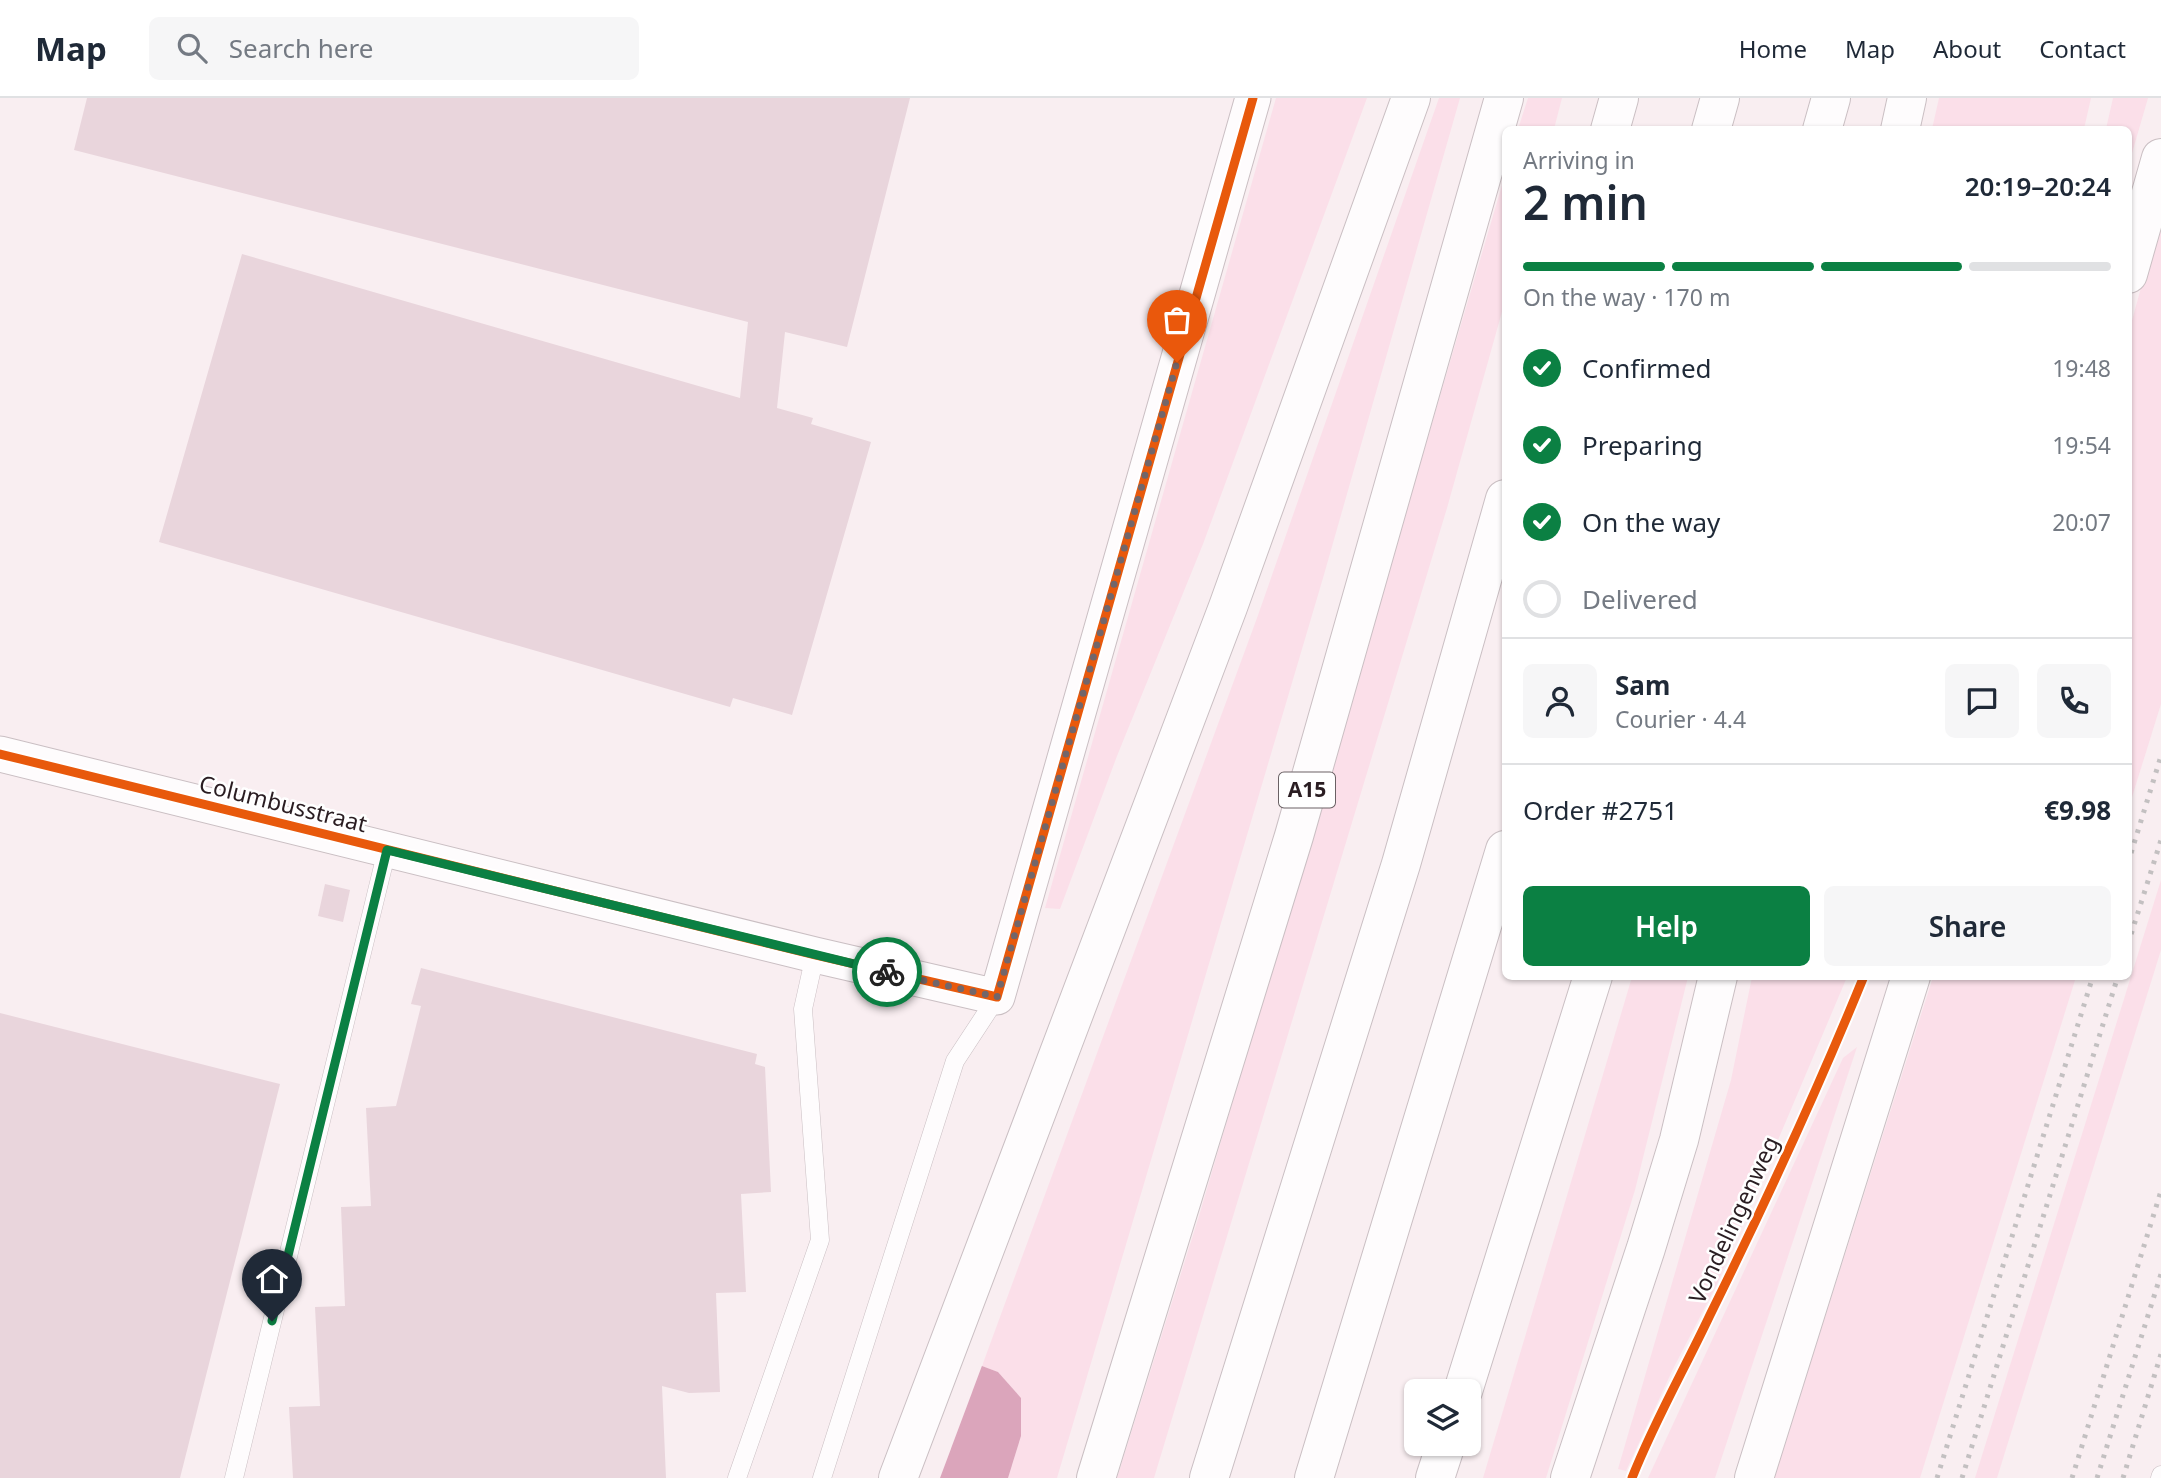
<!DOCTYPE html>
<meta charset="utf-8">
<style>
body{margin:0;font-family:"Noto Sans",sans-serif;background:#f6f6f7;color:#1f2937;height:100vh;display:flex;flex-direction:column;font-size:26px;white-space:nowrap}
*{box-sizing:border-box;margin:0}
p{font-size:23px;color:#747a83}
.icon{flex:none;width:38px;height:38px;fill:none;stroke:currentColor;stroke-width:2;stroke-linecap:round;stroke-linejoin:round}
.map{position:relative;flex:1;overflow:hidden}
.side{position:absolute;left:1502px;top:28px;width:630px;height:854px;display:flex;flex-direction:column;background:#fff;border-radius:10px;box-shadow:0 2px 5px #0004}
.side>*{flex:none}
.controls{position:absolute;left:1404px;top:1281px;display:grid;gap:14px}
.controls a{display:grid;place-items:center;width:77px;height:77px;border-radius:10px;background:#fff;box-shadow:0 2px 5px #0004;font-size:35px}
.pin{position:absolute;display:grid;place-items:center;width:60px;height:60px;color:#fff;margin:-72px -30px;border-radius:50% 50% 50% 0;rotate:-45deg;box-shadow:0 0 7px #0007}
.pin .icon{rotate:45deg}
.courier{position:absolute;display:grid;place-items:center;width:70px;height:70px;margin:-35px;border:5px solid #0b8043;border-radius:50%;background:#fff;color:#222;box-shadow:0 2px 9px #0007}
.overview em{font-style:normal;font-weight:600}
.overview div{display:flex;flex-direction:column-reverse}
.overview{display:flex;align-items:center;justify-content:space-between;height:119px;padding:0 21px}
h1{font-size:46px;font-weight:600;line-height:52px}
.bar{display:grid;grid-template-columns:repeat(4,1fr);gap:10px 7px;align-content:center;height:84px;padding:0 21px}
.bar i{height:9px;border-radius:5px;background:#e0e1e3}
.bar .on{background:#0b8043}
.bar p{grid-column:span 4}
.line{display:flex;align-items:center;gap:18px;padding:0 21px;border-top:2px solid #e0e1e3}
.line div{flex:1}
.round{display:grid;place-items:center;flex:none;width:74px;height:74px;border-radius:10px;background:#f6f6f7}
ol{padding:0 21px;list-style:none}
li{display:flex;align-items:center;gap:21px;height:77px}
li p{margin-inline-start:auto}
li .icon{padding:7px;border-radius:50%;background:#0b8043;color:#fff;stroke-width:4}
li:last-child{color:#747a83}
li i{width:38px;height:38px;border:4px solid #e0e1e3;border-radius:50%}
.action{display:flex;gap:14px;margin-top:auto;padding:14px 21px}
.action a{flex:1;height:80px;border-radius:10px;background:#0b8043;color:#fff;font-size:28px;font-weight:600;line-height:80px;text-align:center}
.action a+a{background:#f6f6f7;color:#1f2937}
header{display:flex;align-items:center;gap:42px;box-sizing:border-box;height:98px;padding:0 35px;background:#fff;border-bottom:2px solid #e0e1e3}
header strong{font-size:33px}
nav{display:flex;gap:38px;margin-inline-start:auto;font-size:24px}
.search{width:490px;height:63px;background:#f6f6f7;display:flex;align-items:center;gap:18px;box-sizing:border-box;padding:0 24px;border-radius:10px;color:#747a83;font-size:26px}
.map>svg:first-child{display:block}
.green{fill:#fbdfe9}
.water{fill:#dba5bb}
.pier{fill:#f9eef1}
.building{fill:#e9d5dc}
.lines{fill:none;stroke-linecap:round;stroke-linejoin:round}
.service-casing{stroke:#cabfc3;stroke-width:19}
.minor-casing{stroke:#cabfc3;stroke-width:37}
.secondary-casing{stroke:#cabfc3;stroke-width:40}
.motorway-casing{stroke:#cabfc3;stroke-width:40}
.service{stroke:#fefcfd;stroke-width:18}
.minor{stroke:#fefcfd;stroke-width:35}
.secondary{stroke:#fefcfd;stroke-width:38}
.motorway{stroke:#fefcfd;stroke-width:38}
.rail{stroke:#c3c0c1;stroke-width:5;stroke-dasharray:3.5 7;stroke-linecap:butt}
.cycleway-casing{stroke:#fff;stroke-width:13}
.cycleway{stroke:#e8590c;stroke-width:9}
.done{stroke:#72666a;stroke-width:7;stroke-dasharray:0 12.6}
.route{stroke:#0b8043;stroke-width:9}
.labels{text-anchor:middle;stroke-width:5;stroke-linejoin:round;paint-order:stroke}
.shield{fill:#fff;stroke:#6a6164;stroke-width:2}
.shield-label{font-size:21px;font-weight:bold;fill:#2a1d22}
.street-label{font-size:23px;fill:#2a1d22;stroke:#fff}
</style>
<header>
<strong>Map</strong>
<div class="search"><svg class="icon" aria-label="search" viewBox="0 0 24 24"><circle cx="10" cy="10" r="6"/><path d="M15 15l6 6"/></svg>Search here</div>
<nav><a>Home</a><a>Map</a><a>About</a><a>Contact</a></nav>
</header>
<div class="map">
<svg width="2161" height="1380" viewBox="0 0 2161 1380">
<rect width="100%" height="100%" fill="#f9eef1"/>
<g class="green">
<path d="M1276 0H1367L1203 446 1117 658 1060 811 1045 810Z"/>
<path d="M1439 0H1460L1323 480 1057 1380H1008L1021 1338V1300L998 1274 982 1268 1257 520Z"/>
<path d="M1528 0H1562L1554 31H1518Z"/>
<path d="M1939 0H2091L2084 31H1932Z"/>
<path d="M2113 0H2148L2128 69V32L2106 31Z"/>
<path d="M1505 77V203L1447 410 1154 1380H1117L1199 1118Z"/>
<path d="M2161 117V606L2128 712V237Z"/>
<path d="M2161 782V852L1997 1380H1975Z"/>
<path d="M1632 879H1688L1635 1092 1546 1380H1483Z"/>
<path d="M1752 879H1847L1717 1186 1673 1271 1626 1373 1618 1371 1731 982Z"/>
<path d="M1933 879H2076L1920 1380H1774Z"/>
<path d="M1857 949 1715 1380H1648L1843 960Z"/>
</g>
<path class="water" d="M982 1268 998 1274 1021 1300V1338L1008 1380H925L961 1270Z"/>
<path class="pier" d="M983 1265 940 1380H921L958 1269 961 1266Z"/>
<g class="building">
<path d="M87 0H910L847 249 785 234 777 310 813 320 811 326 871 344 792 617 733 600 730 609 159 444 242 156 740 300 748 224 74 52Z"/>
<path d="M325 786 350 792 343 824 318 818Z"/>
<path d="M421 870 757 956 755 966 765 969 771 1094 741 1096 746 1194 716 1195 720 1294 689 1295 662 1288 666 1380H293L289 1309 320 1308 315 1209 345 1208 341 1109 371 1108 366 1010 396 1008 421 908 411 906Z"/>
<path d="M0 915 280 986 180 1380H0Z"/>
</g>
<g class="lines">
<defs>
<g id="service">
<path d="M234 1380 387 752"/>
<path d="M737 1380 820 1142 803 911 815 857"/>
<path d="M822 1380 955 963 997 899"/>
<path d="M2160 1380 2161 1377"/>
</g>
<path id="minor" d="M0 656 815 857 997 899 1253 0"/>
<g id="secondary">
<path d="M2128 176 2161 60"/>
<path d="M1754 1380 1911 878"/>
</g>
<g id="motorway">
<path d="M1610 32 1619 0"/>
<path d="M1711 32 1720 0"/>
<path d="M1822 32 1831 0"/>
<path d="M1900 32 1907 0"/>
<path d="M1463 1293 1593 878"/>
<path d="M898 1380 1228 509 1411 0"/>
<path d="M1096 1380 1294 738 1504 0"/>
<path d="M1209 1380 1401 766 1505 401"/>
<path d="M1314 1380 1505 752"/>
<path d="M1435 1380 1446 1346"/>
<path d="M1570 1380 1646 1150 1679 1042 1718 878"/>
</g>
</defs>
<use href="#service" class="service-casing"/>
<use href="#minor" class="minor-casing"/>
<use href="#secondary" class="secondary-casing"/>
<use href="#motorway" class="motorway-casing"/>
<use href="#service" class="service"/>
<use href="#minor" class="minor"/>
<use href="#secondary" class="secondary"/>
<use href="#motorway" class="motorway"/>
<g class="rail">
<path d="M2128 765 2161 658"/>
<path d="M2128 846 2161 742"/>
<path d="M1937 1380 2093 878"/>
<path d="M1962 1380 2118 878"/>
<path d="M2072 1380 2161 1093"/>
<path d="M2097 1380 2161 1176"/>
<path d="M2123 1380 2161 1256"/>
</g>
<defs>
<g id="cycleway">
<path d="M0 656 815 857 997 899 1253 0"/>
<path d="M1632 1380C1654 1324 1684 1272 1710 1217 1765 1106 1817 993 1864 878"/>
</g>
</defs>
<use href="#cycleway" class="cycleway-casing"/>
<use href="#cycleway" class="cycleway"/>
</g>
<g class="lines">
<path class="done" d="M887 874 997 899 1177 264"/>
<path class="route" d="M272 1223 387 752 887 874"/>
</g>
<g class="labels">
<rect class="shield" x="1279" y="674.5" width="56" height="35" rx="5"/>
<g class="shield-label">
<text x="1307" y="699">A15</text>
</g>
<g class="street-label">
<text transform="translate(283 706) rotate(14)" y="8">Columbusstraat</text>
<text transform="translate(1734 1122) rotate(-65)" y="8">Vondelingenweg</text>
</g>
</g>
</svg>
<div class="controls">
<a><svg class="icon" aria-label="layers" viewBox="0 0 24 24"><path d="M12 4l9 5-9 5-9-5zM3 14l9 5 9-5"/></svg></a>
</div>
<div class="pin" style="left:1177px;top:264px;background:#ea580c"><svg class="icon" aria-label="bag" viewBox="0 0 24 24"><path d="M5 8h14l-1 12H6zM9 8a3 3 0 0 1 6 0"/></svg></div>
<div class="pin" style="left:272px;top:1223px;background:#1f2937"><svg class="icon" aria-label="home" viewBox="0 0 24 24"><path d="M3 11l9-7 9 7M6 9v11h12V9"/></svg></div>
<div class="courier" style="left:887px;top:874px"><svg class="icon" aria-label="bike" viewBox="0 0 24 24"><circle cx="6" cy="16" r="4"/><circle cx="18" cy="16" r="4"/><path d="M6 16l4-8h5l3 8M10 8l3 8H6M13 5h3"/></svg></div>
<section class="side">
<div class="overview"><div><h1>2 min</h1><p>Arriving in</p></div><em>20:19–20:24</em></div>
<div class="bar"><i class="on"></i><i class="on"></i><i class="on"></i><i></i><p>On the way · 170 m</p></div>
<ol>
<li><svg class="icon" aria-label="check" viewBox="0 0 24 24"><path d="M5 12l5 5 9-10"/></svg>Confirmed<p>19:48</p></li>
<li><svg class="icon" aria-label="check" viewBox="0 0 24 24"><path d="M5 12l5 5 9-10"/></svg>Preparing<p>19:54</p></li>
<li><svg class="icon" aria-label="check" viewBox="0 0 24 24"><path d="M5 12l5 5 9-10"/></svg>On the way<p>20:07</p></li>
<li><i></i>Delivered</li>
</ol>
<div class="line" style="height:126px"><a class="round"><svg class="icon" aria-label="person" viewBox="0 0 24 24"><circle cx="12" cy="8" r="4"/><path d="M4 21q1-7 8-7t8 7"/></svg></a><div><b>Sam</b><p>Courier · 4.4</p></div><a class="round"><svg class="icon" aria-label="chat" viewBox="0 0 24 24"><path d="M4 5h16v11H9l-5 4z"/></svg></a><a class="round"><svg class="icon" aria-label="phone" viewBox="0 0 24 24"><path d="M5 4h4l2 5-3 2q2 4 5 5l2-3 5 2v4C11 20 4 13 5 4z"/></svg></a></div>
<div class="line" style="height:91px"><div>Order #2751</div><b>€9.98</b></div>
<div class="action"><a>Help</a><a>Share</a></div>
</section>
</div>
